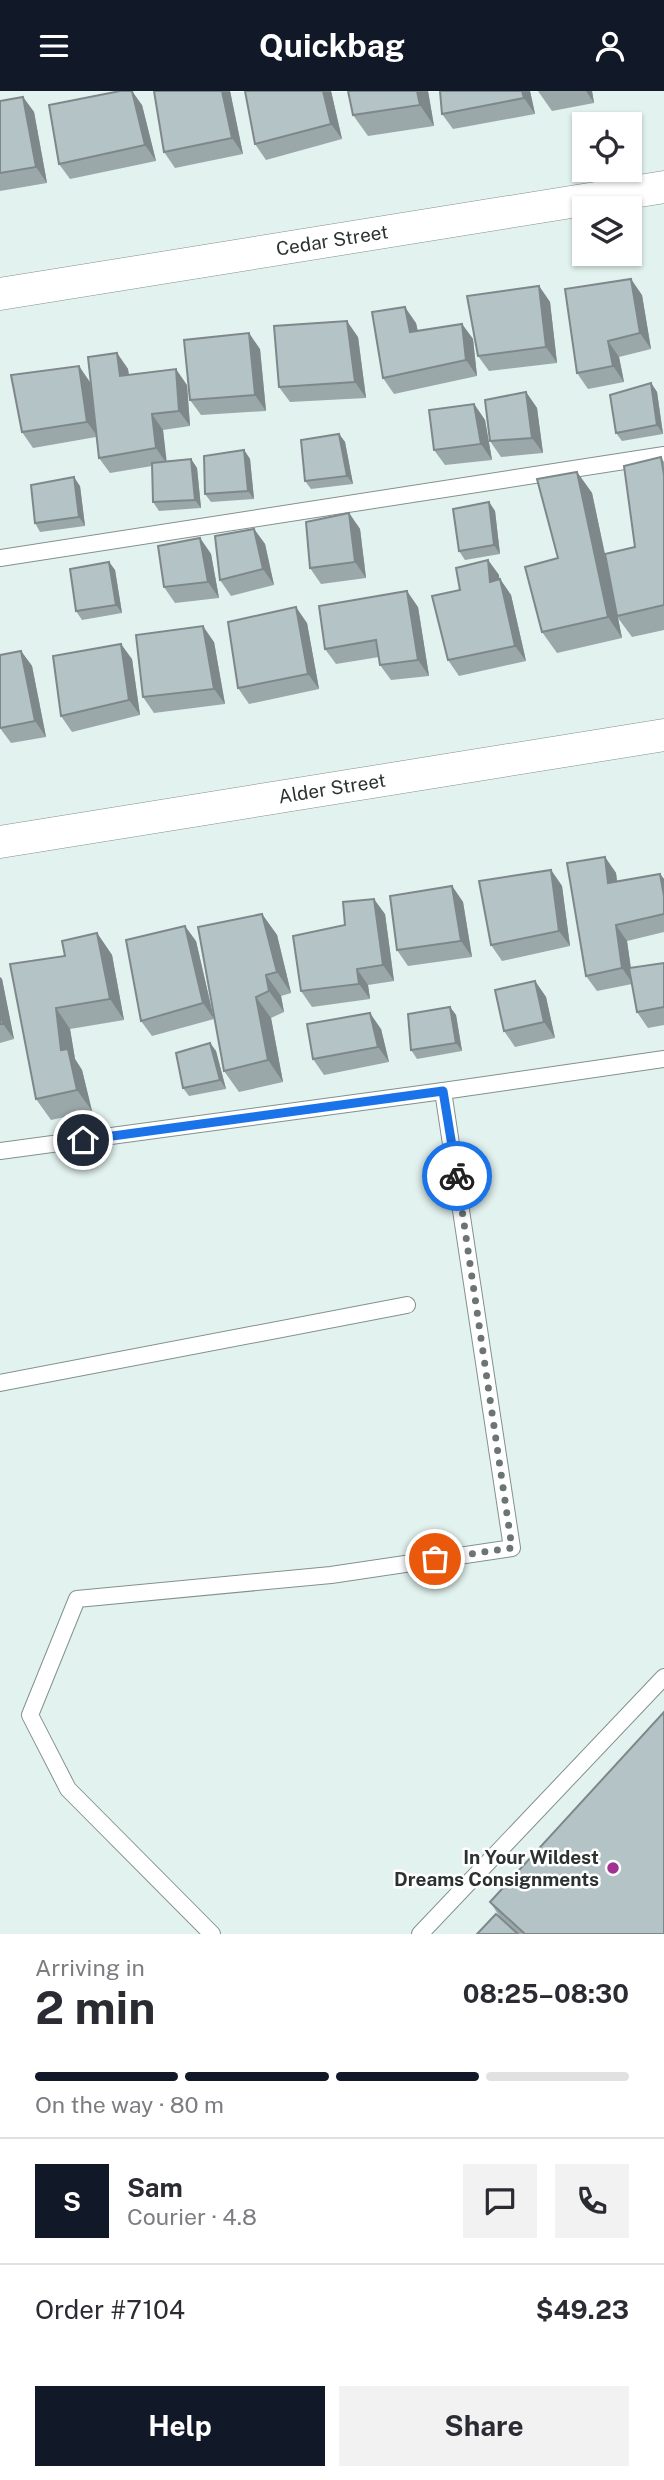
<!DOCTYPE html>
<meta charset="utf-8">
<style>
body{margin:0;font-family:"Public Sans",sans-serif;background:#f2f2f3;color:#2b2b33;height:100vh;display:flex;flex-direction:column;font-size:26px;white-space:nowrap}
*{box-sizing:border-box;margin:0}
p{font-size:23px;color:#7c7c81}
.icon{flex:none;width:38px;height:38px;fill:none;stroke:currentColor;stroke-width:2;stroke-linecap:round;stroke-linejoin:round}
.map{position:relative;height:1843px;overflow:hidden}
.side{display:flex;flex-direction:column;background:#fff;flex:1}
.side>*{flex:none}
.controls{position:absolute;left:572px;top:21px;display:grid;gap:14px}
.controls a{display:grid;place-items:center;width:70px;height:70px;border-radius:0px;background:#fff;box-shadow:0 2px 5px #0004;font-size:35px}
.pin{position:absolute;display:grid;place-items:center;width:60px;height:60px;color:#fff;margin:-30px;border:4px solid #fff;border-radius:50%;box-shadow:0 2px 7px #0007}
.courier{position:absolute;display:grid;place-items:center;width:70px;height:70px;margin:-35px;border:5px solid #1a73e8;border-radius:50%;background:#fff;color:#222;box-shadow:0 2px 9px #0007}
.headline em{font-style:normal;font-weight:700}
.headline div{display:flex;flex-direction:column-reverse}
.headline{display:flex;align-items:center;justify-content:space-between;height:119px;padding:0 35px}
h1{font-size:46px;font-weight:700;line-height:52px}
.bar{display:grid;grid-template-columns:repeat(4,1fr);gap:10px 7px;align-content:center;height:84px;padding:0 35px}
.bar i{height:9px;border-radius:5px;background:#e1e1e2}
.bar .selected{background:#111827}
.bar p{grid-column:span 4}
.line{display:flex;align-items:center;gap:18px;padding:0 35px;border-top:2px solid #e1e1e2}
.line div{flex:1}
.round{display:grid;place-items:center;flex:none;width:74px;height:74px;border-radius:0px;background:#f2f2f3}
.action{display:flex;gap:14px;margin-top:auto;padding:14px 35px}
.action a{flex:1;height:80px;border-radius:0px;background:#111827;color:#fff;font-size:28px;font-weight:700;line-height:80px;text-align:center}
.action a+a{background:#f2f2f3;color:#2b2b33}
header{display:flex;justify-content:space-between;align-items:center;height:91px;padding:0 35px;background:#111827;color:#fff;font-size:32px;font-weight:700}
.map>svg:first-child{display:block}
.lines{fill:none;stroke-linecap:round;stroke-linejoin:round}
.lane-casing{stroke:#82918e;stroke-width:18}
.street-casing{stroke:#82918e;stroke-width:33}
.lane{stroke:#fff;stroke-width:16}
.street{stroke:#fff;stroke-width:32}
.wall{fill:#9ba8aa}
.shaded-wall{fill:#7e888b}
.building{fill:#b4c3c6;stroke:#7e888b;stroke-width:2}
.done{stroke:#6c7573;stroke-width:7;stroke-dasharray:0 12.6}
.route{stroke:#1a73e8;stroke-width:9}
.poi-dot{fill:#a13291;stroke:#fff;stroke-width:2.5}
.labels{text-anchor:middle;stroke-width:5;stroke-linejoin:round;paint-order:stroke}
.street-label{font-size:19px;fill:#2c3231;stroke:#fff}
.poi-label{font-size:19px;font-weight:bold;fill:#2c3231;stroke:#fff;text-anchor:end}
</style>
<header><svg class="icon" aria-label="menu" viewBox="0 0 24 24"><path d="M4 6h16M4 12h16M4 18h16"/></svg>Quickbag<svg class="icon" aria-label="person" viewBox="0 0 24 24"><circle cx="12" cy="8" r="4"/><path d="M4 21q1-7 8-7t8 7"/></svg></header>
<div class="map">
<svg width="664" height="1843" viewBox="0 0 664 1843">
<rect width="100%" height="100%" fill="#e2f2ee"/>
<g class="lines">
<defs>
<g id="lane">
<path d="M0 467 664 364"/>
<path d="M0 1060 443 1000 664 968"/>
<path d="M0 1292 407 1214"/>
<path d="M212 1843 68 1698 30 1624 77 1508 331 1484 512 1457 443 1000"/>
<path d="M420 1843 664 1586"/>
</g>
<g id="street">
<path d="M0 203 664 96"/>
<path d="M0 751 664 644"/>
</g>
</defs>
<use href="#lane" class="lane-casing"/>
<use href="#street" class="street-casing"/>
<use href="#lane" class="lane"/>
<use href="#street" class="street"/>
</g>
<g class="wall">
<path d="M230 0 243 63 175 77 164 61Z"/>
<path d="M331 0 342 48 266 69 255 53Z"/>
<path d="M348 0H428L434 35 368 45 353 24Z"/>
<path d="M530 0 535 23 453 38 442 23Z"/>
<path d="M538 0H592L594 12 552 20Z"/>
<path d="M23 6 34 21 47 92 0 100V10Z"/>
<path d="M142 14 156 70 70 88 59 73Z"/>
<path d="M539 195 550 211 557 272 489 280 478 265Z"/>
<path d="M642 204 651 258 619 266 624 291 588 298 577 282Z"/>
<path d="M416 232 418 240 462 233 473 248 477 285 394 303 383 287Z"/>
<path d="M358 246 366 307 290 311 279 296Z"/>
<path d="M260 258 266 320 201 324 190 309Z"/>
<path d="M117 262 128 278 129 284 187 294 190 335 163 339 166 370 191 368 197 377 201 417 159 420 153 411 152 375 110 382 99 367 96 346 33 357 22 341 90 291 92 309Z"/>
<path d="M651 292 657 301 663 343 622 350 616 342Z"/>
<path d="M526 301 537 317 543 362 501 366 490 350Z"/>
<path d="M474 313 485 329 492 369 445 374 434 359Z"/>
<path d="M339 343 345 351 353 393 311 398 305 390Z"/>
<path d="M244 359 250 368 254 408 211 411 205 403Z"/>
<path d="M661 366 664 371V539L632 546 618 527 622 547 557 562 542 541 577 381 592 402 610 487 635 456Z"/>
<path d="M80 395 85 435 40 441 35 432Z"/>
<path d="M489 411 495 420 500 463 465 469 459 460Z"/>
<path d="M349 422 360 438 366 487 321 493 310 477Z"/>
<path d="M254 438 265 453 274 494 231 505 220 489Z"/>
<path d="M200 447 211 463 219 507 175 512 164 496Z"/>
<path d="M488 469 499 484V488H500L511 504 526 570 459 585 448 569 460 499Z"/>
<path d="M109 471 115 479 122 522 82 529 76 520Z"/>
<path d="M418 516 429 585 391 589 380 574 379 566 336 573 325 558Z"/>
<path d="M307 532 319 598 249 613 238 597Z"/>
<path d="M214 551 225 613 154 622 143 606Z"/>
<path d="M21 560 32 575 46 646 11 652 0 637V564Z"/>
<path d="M132 568 140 624 72 641 61 625Z"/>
<path d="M605 766 616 782 617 790 660 783 664 788V841L627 850 631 877 664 872V934L648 937 637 921 632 893 597 900 586 885Z"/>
<path d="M551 779 562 795 570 855 502 870 491 854Z"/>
<path d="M452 795 463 811 472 866 408 875 397 859Z"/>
<path d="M262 823 277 844 291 902 281 905 284 921 271 927 283 991 239 1001 224 980Z"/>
<path d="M385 823 394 890 368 894 370 908 312 916 301 900 345 834Z"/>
<path d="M97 842 112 864 124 929 70 938 75 968 82 979 92 1020 51 1029 36 1008 65 865Z"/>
<path d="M196 850 214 928 152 945 141 930Z"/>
<path d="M0 886 2 888 14 948 0 952Z"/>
<path d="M535 890 546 906 555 947 515 956 504 940Z"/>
<path d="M450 916 456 924 462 960 417 968 411 959Z"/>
<path d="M381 938 389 971 324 984 313 968Z"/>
<path d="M210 952 216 960 226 998 189 1005 183 997Z"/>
<path d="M490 1811 664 1843H477L502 1829Z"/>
</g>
<g class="shaded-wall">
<path d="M132 0 142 14 156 70 145 54Z"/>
<path d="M222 0H230L243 63 232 47Z"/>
<path d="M323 0H331L342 48 331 33Z"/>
<path d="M417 0H428L434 35 420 14Z"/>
<path d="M522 0H530L535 23 524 7Z"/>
<path d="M586 0H592L594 12Z"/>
<path d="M23 6 34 21 47 92 36 76Z"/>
<path d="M631 188 642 204 651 258 640 242Z"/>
<path d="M539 195 550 211 557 272 546 256Z"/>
<path d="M405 216 416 232 421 257 410 241Z"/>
<path d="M347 230 358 246 366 307 355 291Z"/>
<path d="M462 233 473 248 477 285 466 269Z"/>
<path d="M249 242 260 258 266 320 255 304Z"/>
<path d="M608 250 619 266 624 291 613 275Z"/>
<path d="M117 262 128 278 131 300 120 285Z"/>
<path d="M79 275 90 291 98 346 87 331Z"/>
<path d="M176 278 187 294 190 335 179 320Z"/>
<path d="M651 292 657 301 663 343 657 334Z"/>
<path d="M526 301 537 317 543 362 532 347Z"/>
<path d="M474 313 485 329 492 369 481 353Z"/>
<path d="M152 323 163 339 167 373 156 357Z"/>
<path d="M339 343 345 351 353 393 347 385Z"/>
<path d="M244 359 250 368 254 408 248 400Z"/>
<path d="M191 368 197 377 201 417 195 409Z"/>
<path d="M577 381 592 402 618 525H617L618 527 622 547 608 526Z"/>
<path d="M74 386 80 395 85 435 79 426Z"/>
<path d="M489 411 495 420 500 463 494 454Z"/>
<path d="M349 422 360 438 366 487 355 471Z"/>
<path d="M254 438 265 453 274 494 263 478Z"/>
<path d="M200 447 211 463 219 507 208 491Z"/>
<path d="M488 469 499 484 501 507 490 491Z"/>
<path d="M109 471 115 479 122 522 116 514Z"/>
<path d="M500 488 511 504 526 570 515 555Z"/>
<path d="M407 500 418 516 429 585 418 569Z"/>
<path d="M296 516 307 532 319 598 308 583Z"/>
<path d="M203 535 214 551 225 613 214 598Z"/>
<path d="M121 553 132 568 140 624 129 609Z"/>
<path d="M21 560 32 575 46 646 35 630Z"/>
<path d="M605 766 616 782 619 807 608 792Z"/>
<path d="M551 779 562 795 570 855 559 840Z"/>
<path d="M660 783 664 788V805Z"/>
<path d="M452 795 463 811 472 866 461 850Z"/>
<path d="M374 808 385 823 394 890 383 874Z"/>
<path d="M262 823 277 844 291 902 277 881Z"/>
<path d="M616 834 627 850 633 893 622 877Z"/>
<path d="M185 835 196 850 214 928 203 912Z"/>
<path d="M97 842 112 864 124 929 110 908Z"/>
<path d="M357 878 368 894 370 908 359 893Z"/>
<path d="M266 884 281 905 284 921 269 900Z"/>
<path d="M0 886 2 888 14 948 3 933 0 920Z"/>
<path d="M535 890 546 906 555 947 544 931Z"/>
<path d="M256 906 271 927 283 991 268 969Z"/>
<path d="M450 916 456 924 462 960 456 952Z"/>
<path d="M56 917 70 938 75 968 82 979 92 1020 77 999 61 959Z"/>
<path d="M370 922 381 938 389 971 378 956Z"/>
<path d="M210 952 216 960 226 998 220 989Z"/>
</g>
<g class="building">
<path d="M120 0H132L145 54 59 73 49 14Z"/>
<path d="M154 0H222L232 47 164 61Z"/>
<path d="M245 0H323L331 33 255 53Z"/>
<path d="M348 0H417L420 14 353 24Z"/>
<path d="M440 0H522L524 7 442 23Z"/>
<path d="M23 6 36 76 0 82V10Z"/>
<path d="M631 188 640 242 608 250 613 275 577 282 565 198Z"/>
<path d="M539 195 546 256 478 265 467 205Z"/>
<path d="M405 216 410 241 462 233 466 269 383 287 372 221Z"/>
<path d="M347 230 355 291 279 296 274 235Z"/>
<path d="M249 242 255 304 190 309 184 249Z"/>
<path d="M117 262 120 285 176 278 179 320 152 323 156 357 99 367 88 266Z"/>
<path d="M79 275 87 331 22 341 11 284Z"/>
<path d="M651 292 657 334 616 342 610 304Z"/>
<path d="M526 301 532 347 490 350 485 309Z"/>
<path d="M474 313 481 353 434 359 429 319Z"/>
<path d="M339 343 347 385 305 390 301 349Z"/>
<path d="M244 359 248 400 205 403 204 365Z"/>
<path d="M661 366 664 384V514L617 525 605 463 635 456 624 375Z"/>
<path d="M191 368 195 409 153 411 152 372Z"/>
<path d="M577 381 608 526 542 541 525 476 558 467 537 388Z"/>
<path d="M74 386 79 426 35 432 31 394Z"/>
<path d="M489 411 494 454 459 460 453 418Z"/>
<path d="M349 422 355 471 310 477 306 431Z"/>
<path d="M254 438 263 478 220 489 215 445Z"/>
<path d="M200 447 208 491 164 496 158 455Z"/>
<path d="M488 469 490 491 500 488 515 555 448 569 432 505 460 499 456 477Z"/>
<path d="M109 471 116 514 76 520 70 478Z"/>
<path d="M407 500 418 569 380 574 376 549 325 558 319 515Z"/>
<path d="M296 516 308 583 238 597 228 531Z"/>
<path d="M203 535 214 598 143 606 136 544Z"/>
<path d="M121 553 129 609 61 625 53 565Z"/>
<path d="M21 560 35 630 0 637V564Z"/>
<path d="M605 766 608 792 660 783 664 805V823L616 834 622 877 586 885 567 772Z"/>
<path d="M551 779 559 840 491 854 479 790Z"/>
<path d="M452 795 461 850 397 859 390 805Z"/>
<path d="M374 808 383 874 357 878 359 893 301 900 293 845 345 834 343 811Z"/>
<path d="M262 823 277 881 266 884 269 900 256 906 268 969 224 980 198 836Z"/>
<path d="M185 835 203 912 141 930 126 849Z"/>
<path d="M97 842 110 908 56 917 61 959 68 958 77 999 36 1008 10 873 65 865 62 850Z"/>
<path d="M664 872V916L637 921 629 877Z"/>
<path d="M535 890 544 931 504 940 495 899Z"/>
<path d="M450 916 456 952 411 959 408 923Z"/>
<path d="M0 920 3 933H0Z"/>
<path d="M370 922 378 956 313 968 307 933Z"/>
<path d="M210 952 220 989 183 997 176 962Z"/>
<path d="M664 1621V1843H525L490 1811Z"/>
<path d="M496 1823 518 1843H477Z"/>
</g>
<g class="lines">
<path class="done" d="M435 1468 512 1457 457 1085"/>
<path class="route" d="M83 1049 443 1000 457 1085"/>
</g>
<circle class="poi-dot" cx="613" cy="1777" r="7"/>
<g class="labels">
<g class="street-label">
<text transform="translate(332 149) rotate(-9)" y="7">Cedar Street</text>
<text transform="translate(332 697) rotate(-9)" y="7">Alder Street</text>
</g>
<g class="poi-label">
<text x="599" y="1773">In Your Wildest<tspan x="599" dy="22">Dreams Consignments</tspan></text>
</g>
</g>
</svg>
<div class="controls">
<a><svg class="icon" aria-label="locate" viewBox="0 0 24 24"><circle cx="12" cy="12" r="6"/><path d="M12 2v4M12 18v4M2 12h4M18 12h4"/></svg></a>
<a><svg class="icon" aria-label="layers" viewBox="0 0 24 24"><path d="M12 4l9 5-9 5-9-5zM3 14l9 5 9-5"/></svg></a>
</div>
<div class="pin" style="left:435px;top:1468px;background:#ea580c"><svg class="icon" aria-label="bag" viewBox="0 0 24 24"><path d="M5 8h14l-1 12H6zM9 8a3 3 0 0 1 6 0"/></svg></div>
<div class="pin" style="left:83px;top:1049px;background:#1f2937"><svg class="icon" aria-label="home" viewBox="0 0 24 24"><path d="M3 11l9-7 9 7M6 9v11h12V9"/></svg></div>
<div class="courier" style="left:457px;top:1085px"><svg class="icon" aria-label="bike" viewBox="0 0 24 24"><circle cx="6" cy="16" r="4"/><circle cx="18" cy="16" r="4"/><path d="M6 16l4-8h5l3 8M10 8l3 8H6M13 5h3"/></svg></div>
</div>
<section class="side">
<div class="headline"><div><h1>2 min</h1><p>Arriving in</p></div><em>08:25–08:30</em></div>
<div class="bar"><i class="selected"></i><i class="selected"></i><i class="selected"></i><i></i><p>On the way · 80 m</p></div>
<div class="line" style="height:126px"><b class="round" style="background:#111827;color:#fff">S</b><div><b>Sam</b><p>Courier · 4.8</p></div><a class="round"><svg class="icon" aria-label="chat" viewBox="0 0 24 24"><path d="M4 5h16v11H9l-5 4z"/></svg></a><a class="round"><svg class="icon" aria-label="phone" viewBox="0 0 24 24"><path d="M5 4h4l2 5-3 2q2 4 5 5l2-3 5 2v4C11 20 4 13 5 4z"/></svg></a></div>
<div class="line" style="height:91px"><div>Order #7104</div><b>$49.23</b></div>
<div class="action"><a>Help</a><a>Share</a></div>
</section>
